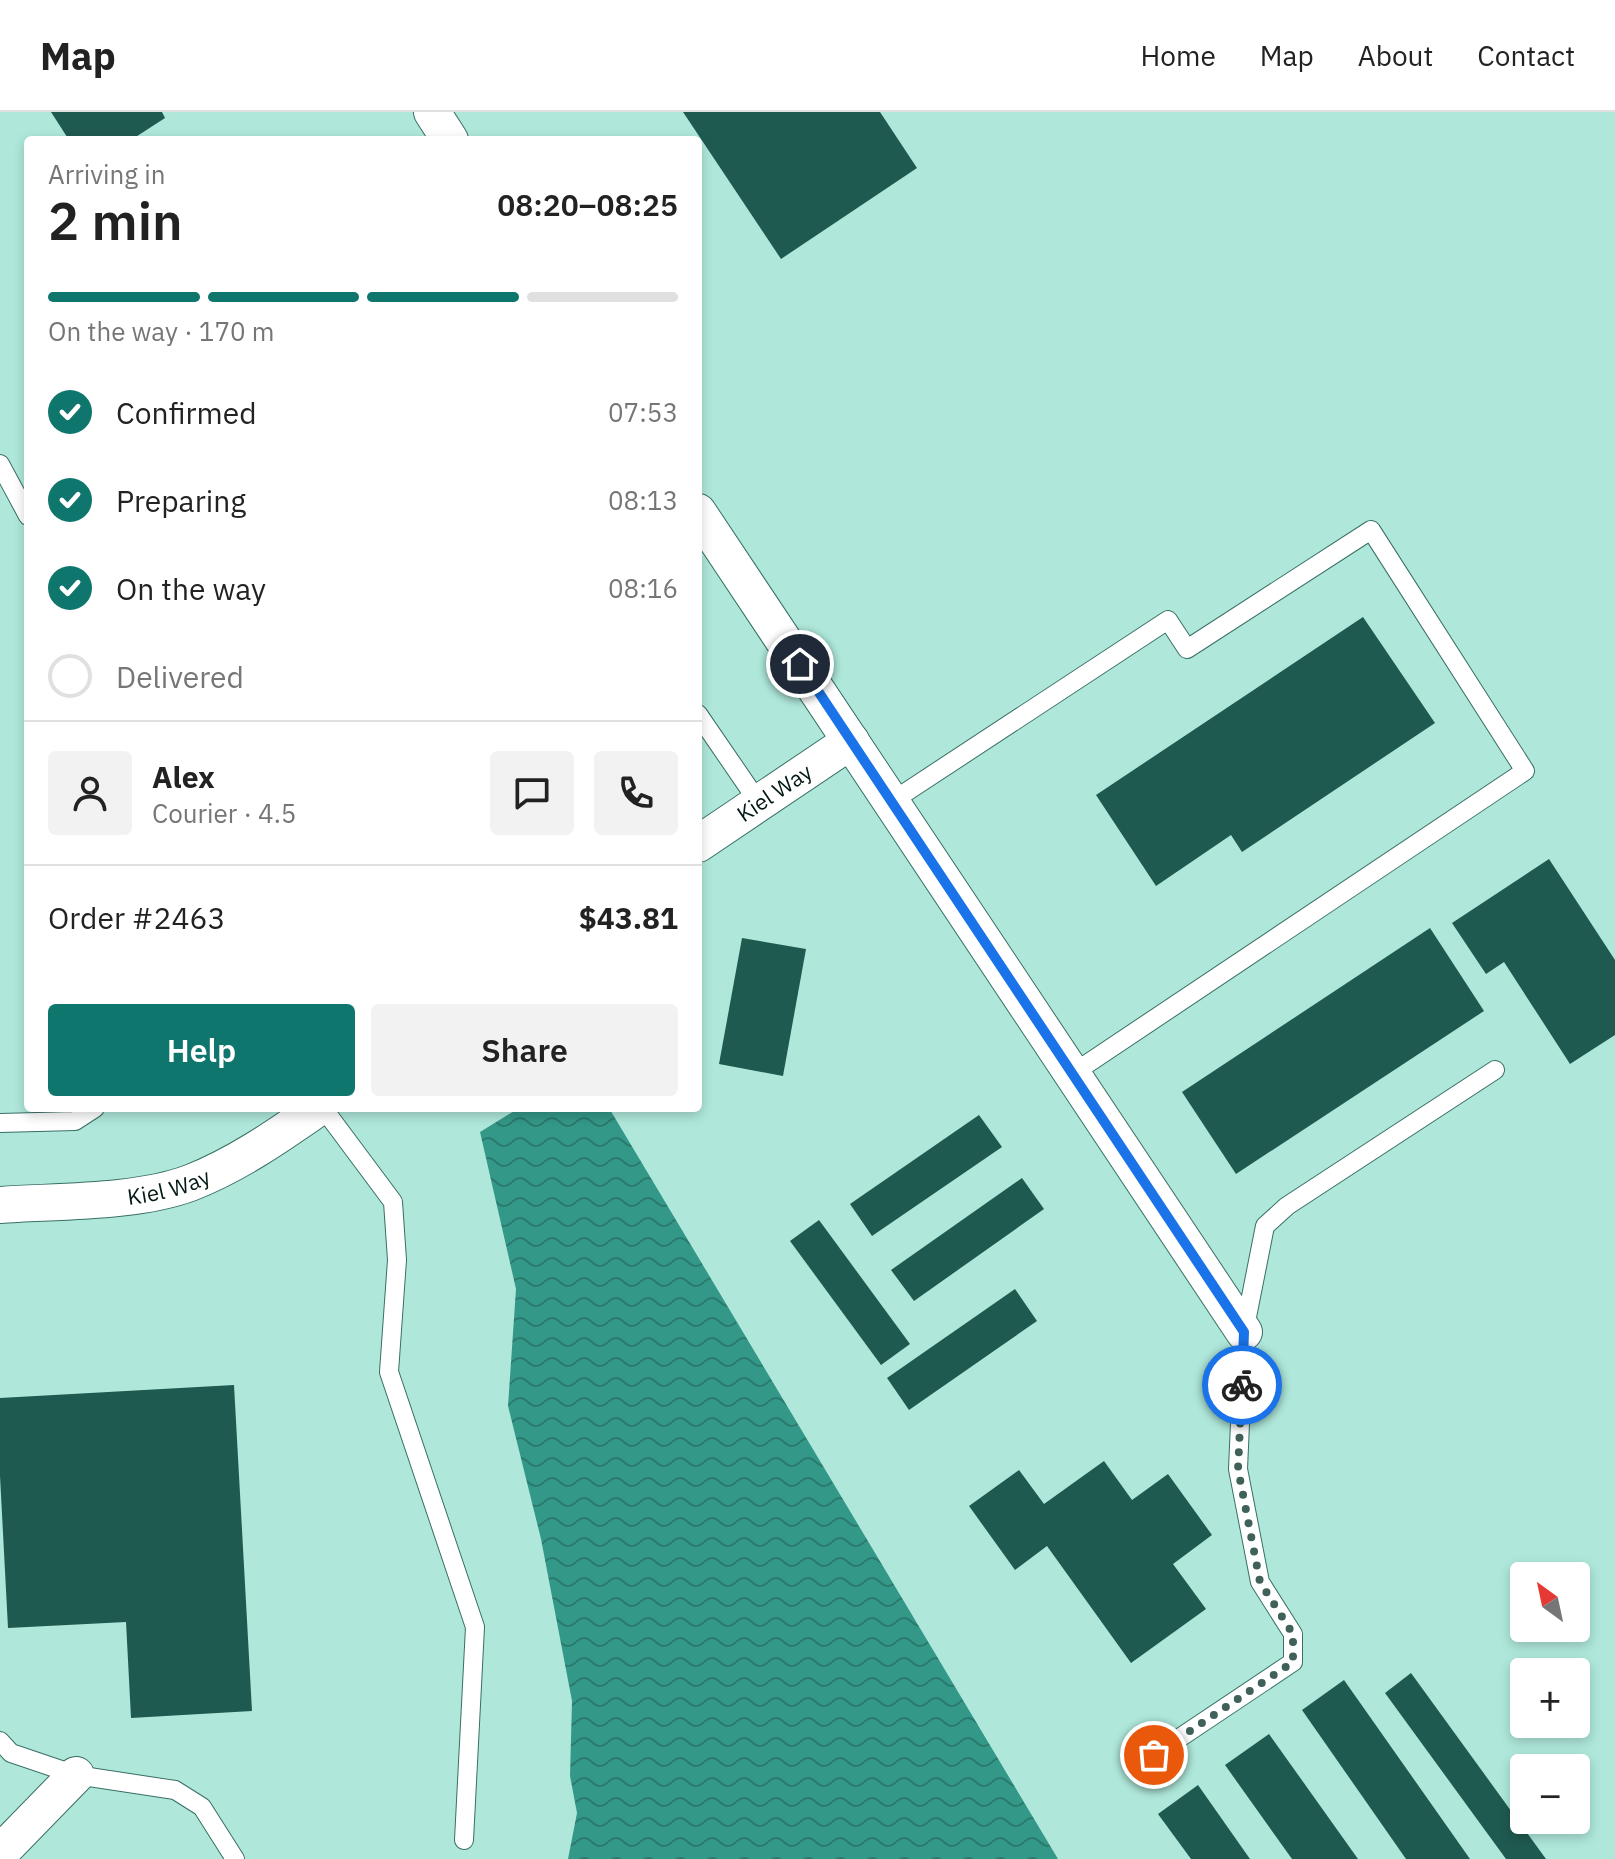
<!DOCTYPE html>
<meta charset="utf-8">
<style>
body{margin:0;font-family:"IBM Plex Sans",sans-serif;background:#f2f2f2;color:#222;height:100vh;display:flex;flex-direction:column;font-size:30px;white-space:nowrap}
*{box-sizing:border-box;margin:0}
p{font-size:26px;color:#767676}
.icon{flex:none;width:44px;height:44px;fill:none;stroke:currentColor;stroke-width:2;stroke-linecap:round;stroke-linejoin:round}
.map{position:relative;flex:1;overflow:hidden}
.details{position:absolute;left:24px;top:24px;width:678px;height:976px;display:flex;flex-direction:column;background:#fff;border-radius:8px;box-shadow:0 4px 12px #0003}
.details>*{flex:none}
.needle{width:52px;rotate:327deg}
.tools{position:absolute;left:1510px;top:1450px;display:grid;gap:16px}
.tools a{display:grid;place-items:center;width:80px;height:80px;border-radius:8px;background:#fff;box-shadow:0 4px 12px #0003;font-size:40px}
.pin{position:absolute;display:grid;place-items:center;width:68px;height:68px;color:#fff;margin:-34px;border:4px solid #fff;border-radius:50%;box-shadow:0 2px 8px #0007}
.courier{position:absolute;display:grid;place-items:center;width:80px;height:80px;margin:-40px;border:6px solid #1a73e8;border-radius:50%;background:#fff;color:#222;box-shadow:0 2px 10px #0007}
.head em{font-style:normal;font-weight:600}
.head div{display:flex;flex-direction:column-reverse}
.head{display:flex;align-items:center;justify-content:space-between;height:136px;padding:0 24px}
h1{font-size:52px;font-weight:600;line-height:60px}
.bar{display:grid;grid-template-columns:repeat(4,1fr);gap:12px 8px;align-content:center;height:96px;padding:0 24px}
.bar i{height:10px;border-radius:6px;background:#e0e0e0}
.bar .active{background:#0f766e}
.bar p{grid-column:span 4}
.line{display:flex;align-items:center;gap:20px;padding:0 24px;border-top:2px solid #e0e0e0}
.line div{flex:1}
.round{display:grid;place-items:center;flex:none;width:84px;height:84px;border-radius:8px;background:#f2f2f2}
ol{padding:0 24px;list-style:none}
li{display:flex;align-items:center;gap:24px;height:88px}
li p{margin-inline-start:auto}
li .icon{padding:8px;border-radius:50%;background:#0f766e;color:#fff;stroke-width:4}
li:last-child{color:#767676}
li i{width:44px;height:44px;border:4px solid #e0e0e0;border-radius:50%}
.cta{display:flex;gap:16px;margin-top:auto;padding:16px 24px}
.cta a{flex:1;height:92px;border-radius:8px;background:#0f766e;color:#fff;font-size:32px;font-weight:600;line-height:92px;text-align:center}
.cta a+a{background:#f2f2f2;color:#222}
header{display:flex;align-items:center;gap:48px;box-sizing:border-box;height:112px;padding:0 40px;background:#fff;border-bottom:2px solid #e0e0e0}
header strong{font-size:38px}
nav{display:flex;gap:44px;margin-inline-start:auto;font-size:28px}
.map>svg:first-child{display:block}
.water{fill:url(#water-waves)}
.building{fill:#1f5a50}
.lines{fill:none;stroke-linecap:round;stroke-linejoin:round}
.service-casing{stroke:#386f65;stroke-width:20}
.minor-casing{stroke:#386f65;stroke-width:38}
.service{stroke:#fff;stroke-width:18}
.minor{stroke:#fff;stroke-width:36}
.done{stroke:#3f615a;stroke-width:8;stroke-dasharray:0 14.4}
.route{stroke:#1a73e8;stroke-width:10}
.labels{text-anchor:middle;stroke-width:8;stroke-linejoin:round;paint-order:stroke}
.street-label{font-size:22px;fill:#031915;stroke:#afe8db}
</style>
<header>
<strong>Map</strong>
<nav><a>Home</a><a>Map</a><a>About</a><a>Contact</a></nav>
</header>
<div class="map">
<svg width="1615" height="1747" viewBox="0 0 1615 1747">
<defs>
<pattern id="water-waves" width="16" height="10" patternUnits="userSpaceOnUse" patternTransform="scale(2)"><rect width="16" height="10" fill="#349888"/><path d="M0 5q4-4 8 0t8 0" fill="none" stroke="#2a7b6e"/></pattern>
</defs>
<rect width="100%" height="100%" fill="#afe8db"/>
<path class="water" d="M519 996H609L1058 1747H568L577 1701 570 1664 572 1589 541 1427 508 1294 516 1177 480 1020Z"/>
<g class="building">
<path d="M51 0H162L165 6 131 28H69Z"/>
<path d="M683 0H880L917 56 781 147Z"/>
<path d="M1363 505 1435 611 1242 740 1231 723 1156 774 1096 683Z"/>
<path d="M1549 747 1615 848V923L1570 952 1504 850 1486 862 1452 811Z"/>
<path d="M1430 816 1484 899 1236 1062 1182 980Z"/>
<path d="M742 826 806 837 783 964 719 952Z"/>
<path d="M979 1003 1002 1035 872 1124 850 1092Z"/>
<path d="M1022 1066 1044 1097 914 1189 891 1158Z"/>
<path d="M819 1108 910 1232 881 1253 790 1129Z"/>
<path d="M1015 1177 1037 1209 909 1298 887 1266Z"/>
<path d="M234 1273 252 1599 131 1606 126 1510 8 1516 0 1364V1286Z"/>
<path d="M1104 1349 1132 1388 1168 1362 1212 1423 1173 1452 1206 1497 1131 1551 1047 1434 1015 1458 969 1394 1019 1358 1044 1392Z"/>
<path d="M1411 1561 1546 1747H1506L1385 1581Z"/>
<path d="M1344 1568 1470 1747H1406L1302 1598Z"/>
<path d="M1269 1622 1358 1747H1292L1225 1653Z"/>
<path d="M1198 1673 1250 1747H1191L1158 1702Z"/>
</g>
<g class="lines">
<defs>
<g id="service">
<path d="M0 352 28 404"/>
<path d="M698 602 759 691"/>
<path d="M891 690 1168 508 1187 537 1371 418 1525 659 1072 962"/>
<path d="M323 996 393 1090 397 1148 389 1260 475 1515 464 1728"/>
<path d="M0 1011 75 1009 95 996"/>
<path d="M0 1629 11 1641 76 1663 175 1678 202 1695 235 1747"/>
<path d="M1154 1643 1293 1550V1522L1260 1470 1238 1357 1244 1220 1265 1114 1287 1094 1495 958"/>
</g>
<g id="minor">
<path d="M432 0 450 28"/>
<path d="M698 400 1244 1220"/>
<path id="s1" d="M698 732 851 629"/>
<path id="s2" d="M0 1093C58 1089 136 1091 190 1071 236 1053 278 1024 318 996"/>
<path d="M0 1741 76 1663"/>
</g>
</defs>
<use href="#service" class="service-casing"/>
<use href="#minor" class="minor-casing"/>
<use href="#service" class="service"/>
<use href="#minor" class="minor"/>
</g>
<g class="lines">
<path class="done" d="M1154 1643 1293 1550V1522L1260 1470 1238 1357 1242 1273"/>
<path class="route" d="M800 552 1244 1220 1242 1273"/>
</g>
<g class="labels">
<g class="street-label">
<text dy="8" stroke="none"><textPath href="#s1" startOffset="92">Kiel Way</textPath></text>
<text dy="8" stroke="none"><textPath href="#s2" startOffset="170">Kiel Way</textPath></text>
</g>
</g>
</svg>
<div class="tools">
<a><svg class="needle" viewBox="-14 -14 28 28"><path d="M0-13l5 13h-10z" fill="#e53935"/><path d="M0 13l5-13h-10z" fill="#767676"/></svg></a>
<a>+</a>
<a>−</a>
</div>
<div class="pin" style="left:1154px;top:1643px;background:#ea580c"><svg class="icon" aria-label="bag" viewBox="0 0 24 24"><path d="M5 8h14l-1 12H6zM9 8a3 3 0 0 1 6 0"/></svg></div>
<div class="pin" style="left:800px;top:552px;background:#1f2937"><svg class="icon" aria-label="home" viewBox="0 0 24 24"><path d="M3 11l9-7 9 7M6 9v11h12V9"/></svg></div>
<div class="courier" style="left:1242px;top:1273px"><svg class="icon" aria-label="bike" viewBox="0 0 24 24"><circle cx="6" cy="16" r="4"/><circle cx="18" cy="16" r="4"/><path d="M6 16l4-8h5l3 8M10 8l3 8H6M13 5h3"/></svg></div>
<section class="details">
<div class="head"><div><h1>2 min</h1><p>Arriving in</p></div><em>08:20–08:25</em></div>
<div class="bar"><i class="active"></i><i class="active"></i><i class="active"></i><i></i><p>On the way · 170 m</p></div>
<ol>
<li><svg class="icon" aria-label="check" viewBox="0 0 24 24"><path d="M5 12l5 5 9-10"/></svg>Confirmed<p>07:53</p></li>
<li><svg class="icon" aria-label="check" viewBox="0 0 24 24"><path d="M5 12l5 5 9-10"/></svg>Preparing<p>08:13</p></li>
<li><svg class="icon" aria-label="check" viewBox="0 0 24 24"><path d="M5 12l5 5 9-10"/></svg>On the way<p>08:16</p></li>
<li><i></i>Delivered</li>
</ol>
<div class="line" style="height:144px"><a class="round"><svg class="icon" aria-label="person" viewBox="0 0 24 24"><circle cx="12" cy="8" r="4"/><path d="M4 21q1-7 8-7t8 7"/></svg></a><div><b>Alex</b><p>Courier · 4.5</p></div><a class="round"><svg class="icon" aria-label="chat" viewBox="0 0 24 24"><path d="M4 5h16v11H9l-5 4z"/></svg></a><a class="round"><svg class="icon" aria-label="phone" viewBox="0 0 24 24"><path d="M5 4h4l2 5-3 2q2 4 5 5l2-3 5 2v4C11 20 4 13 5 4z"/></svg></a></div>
<div class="line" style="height:104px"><div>Order #2463</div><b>$43.81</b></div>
<div class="cta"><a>Help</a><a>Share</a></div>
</section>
</div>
